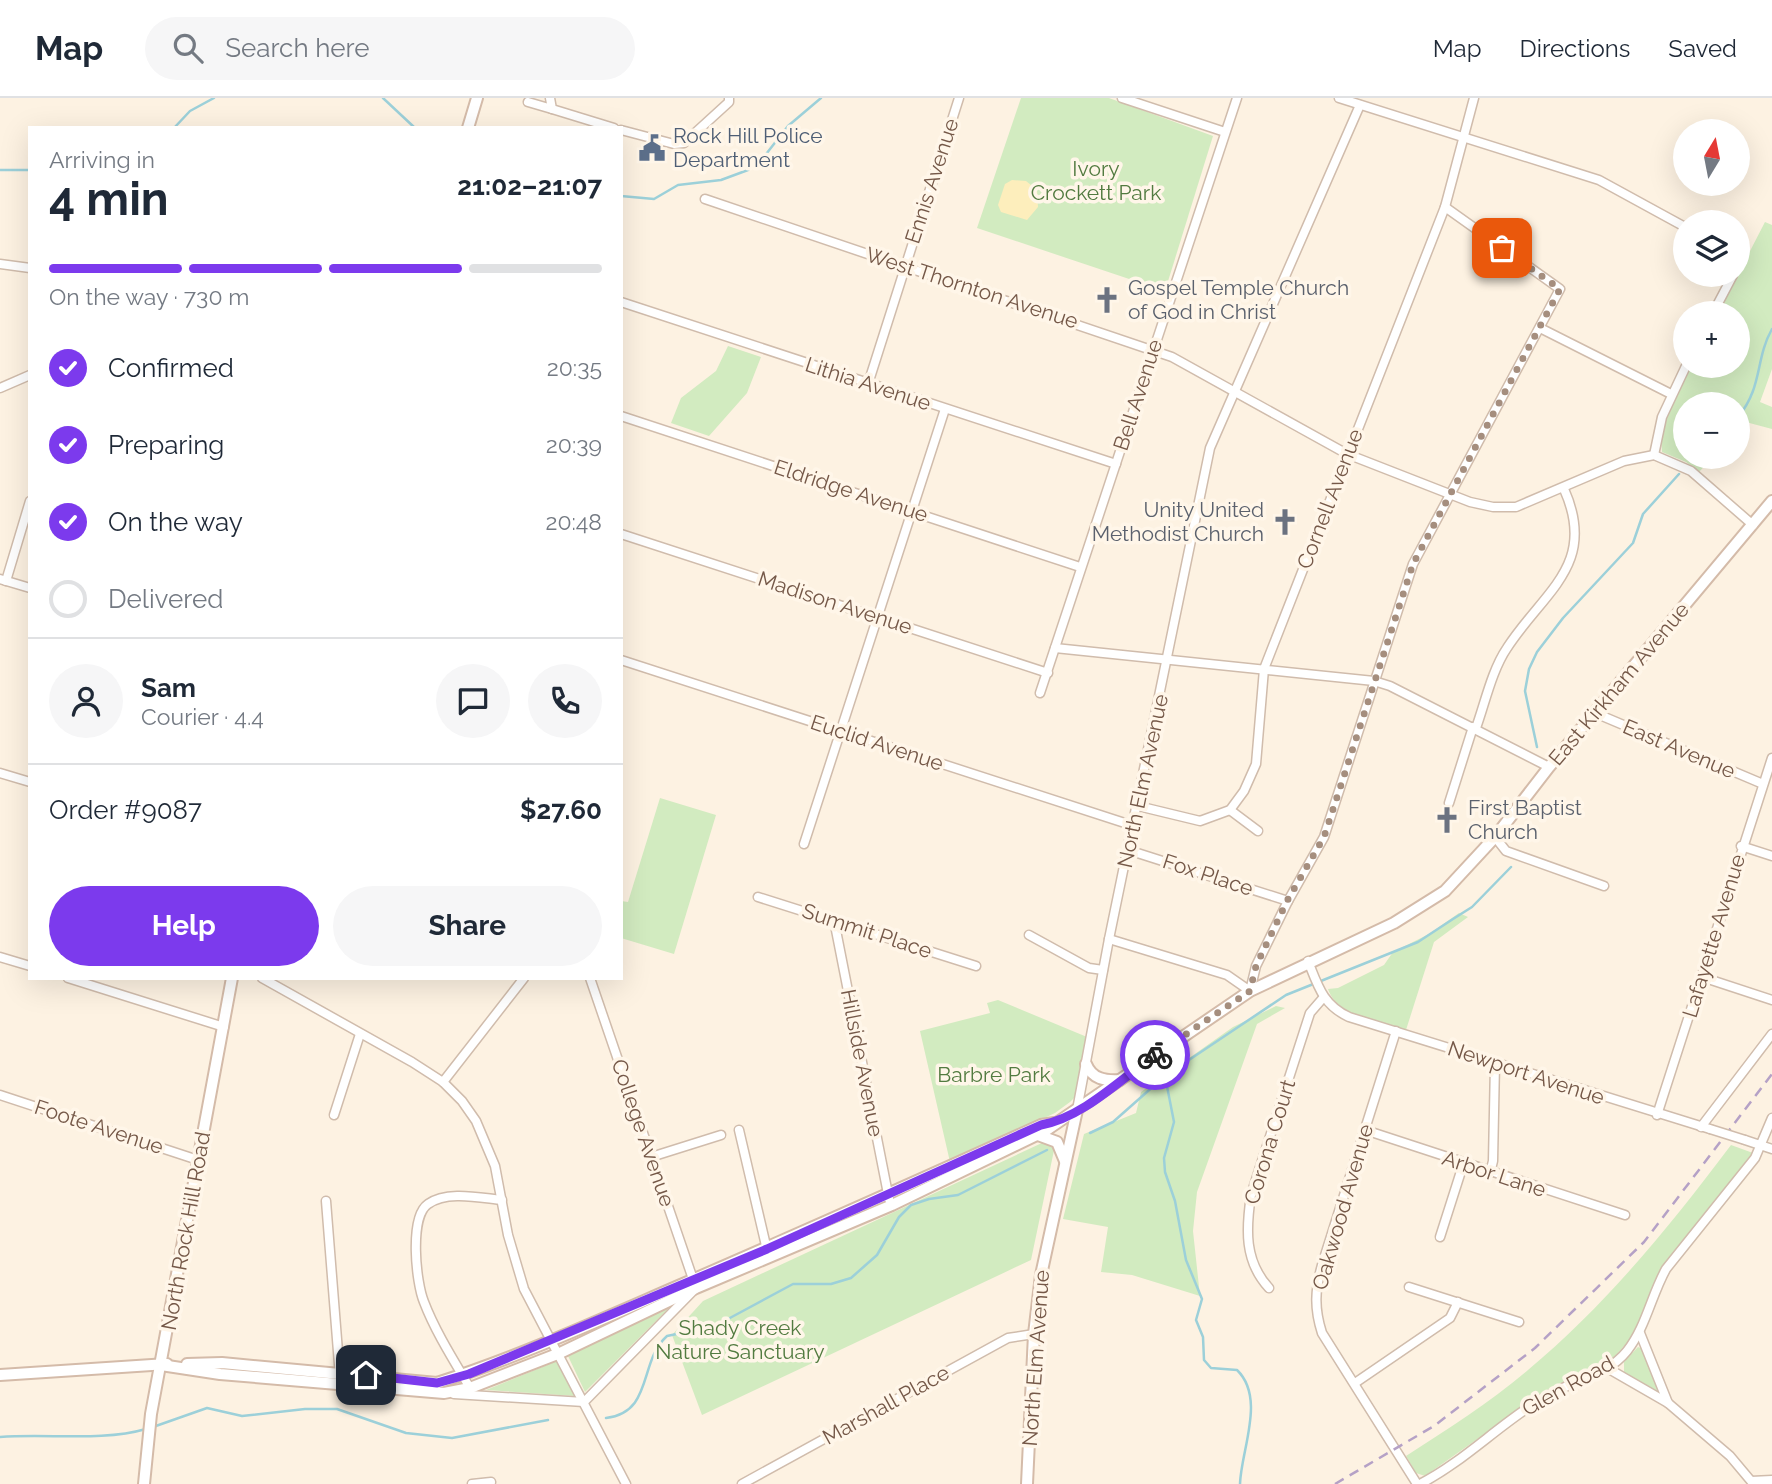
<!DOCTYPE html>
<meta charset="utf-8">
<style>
body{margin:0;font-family:Raleway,sans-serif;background:#f6f6f7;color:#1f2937;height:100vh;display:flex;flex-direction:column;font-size:26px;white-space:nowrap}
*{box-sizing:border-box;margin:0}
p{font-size:23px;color:#747a83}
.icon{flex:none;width:38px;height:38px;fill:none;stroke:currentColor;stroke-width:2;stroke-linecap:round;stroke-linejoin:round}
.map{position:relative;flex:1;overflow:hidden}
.sheet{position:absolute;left:28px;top:28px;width:595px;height:854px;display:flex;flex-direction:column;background:#fff;border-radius:0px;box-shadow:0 7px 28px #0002}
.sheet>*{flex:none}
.needle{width:46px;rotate:10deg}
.buttons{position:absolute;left:1673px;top:21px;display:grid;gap:14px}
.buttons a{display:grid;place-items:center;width:77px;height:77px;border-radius:50%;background:#fff;box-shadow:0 7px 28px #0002;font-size:35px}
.pin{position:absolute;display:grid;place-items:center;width:60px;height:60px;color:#fff;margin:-30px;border-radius:14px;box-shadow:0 4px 10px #0006}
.courier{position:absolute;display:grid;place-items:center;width:70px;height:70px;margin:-35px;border:5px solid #7c3aed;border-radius:50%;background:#fff;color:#222;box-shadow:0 2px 9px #0007}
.head em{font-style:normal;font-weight:700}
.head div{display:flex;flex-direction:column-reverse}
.head{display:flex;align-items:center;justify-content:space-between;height:119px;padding:0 21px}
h1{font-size:46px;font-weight:700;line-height:52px}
.bar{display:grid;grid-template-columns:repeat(4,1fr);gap:10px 7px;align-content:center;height:84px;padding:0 21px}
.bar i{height:9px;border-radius:5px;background:#e0e1e3}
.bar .on{background:#7c3aed}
.bar p{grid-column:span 4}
.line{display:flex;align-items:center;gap:18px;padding:0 21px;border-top:2px solid #e0e1e3}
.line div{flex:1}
.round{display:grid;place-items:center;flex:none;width:74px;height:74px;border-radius:37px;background:#f6f6f7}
ol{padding:0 21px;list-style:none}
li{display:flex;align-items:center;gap:21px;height:77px}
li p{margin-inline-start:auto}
li .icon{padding:7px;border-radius:50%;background:#7c3aed;color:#fff;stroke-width:4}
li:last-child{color:#747a83}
li i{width:38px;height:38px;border:4px solid #e0e1e3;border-radius:50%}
.button{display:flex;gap:14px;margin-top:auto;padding:14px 21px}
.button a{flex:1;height:80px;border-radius:42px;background:#7c3aed;color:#fff;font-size:28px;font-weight:700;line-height:80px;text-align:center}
.button a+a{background:#f6f6f7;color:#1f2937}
header{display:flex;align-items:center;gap:42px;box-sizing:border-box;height:98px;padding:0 35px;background:#fff;border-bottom:2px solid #e0e1e3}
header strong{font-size:33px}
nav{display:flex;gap:38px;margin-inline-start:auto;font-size:24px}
.search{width:490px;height:63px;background:#f6f6f7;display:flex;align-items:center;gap:18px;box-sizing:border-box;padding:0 24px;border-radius:38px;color:#747a83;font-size:26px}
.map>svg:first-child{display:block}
.green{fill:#d2ebc0}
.sand{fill:#fdeebc}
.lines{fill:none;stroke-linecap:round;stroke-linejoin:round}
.stream{stroke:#9cd0d9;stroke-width:2.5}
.street-casing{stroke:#d0bcac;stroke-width:11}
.secondary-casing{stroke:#d4bba9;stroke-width:14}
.street{stroke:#fff;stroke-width:8}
.secondary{stroke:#fff;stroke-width:10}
.rail{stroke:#b5a1c6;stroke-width:2.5;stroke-dasharray:10 7;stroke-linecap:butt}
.street-bridge-casing{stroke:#d0bcac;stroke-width:11;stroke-linecap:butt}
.street-bridge{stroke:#fff;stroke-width:8}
.done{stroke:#a58e7e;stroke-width:7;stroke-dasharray:0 12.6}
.route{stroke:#7c3aed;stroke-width:9}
.labels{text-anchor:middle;stroke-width:7;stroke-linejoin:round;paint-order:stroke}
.service-label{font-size:21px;fill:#4e5e75;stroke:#fff6e9;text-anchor:start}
.park-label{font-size:21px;fill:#527b40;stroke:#fff6e9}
.street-label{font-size:21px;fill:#755848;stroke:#fff6e9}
.worship-label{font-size:21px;fill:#5b616d;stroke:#fff6e9;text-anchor:start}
</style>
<header>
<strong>Map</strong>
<div class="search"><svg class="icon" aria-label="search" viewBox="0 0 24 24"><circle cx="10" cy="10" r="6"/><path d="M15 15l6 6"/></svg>Search here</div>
<nav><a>Map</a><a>Directions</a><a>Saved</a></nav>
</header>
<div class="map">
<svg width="1772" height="1386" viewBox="0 0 1772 1386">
<rect width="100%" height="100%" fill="#fdf2e2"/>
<g class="green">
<path d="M1021 0H1109L1213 38 1165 193 977 130Z"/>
<path d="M1765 124 1772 127V271L1760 304 1772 309V331L1742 323 1738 329V306H1685V359H1713L1699 374 1686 364 1662 354 1661 337 1668 314 1690 268H1738V215H1718Z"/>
<path d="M728 248 761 259 747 295 709 338 671 325 681 300 716 273Z"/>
<path d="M660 700 716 717 674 856 621 840V803L628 804Z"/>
<path d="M1459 815 1468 819 1434 844 1406 932C1381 923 1337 919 1328 891L1338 890 1384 867 1393 854 1429 836Z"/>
<path d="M998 902 1087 939 1075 999 1070 1004 1055 1015 950 1064 920 933 990 915 987 905Z"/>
<path d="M1276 908 1285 910 1257 926 1197 1094 1193 1133 1200 1198 1132 1177 1101 1174 1108 1129 1063 1121 1084 1036 1136 1015 1141 994 1233 929Z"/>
<path d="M1057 1038 1031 1162 702 1317 672 1237 703 1203Z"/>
<path d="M1731 1047 1753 1055 1751 1061 1660 1172 1633 1238 1609 1265 1530 1304 1425 1378 1416 1375 1406 1358C1448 1331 1490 1304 1528 1272 1606 1207 1670 1128 1731 1047Z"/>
<path d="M670 1209 585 1294 568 1258Z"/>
<path d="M1638 1249 1643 1251 1659 1289 1657 1294 1624 1274V1264Z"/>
<path d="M557 1263 575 1298 486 1292Z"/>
</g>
<path class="sand" d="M1012 82 1026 83 1037 92 1038 109 1027 122 1001 114 998 107 1005 86Z"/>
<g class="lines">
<g class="stream">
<path d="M383 0 415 30"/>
<path d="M174 30 190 13 214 0"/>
<path d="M0 72H30"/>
<path d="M621 98 654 101 678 87 721 82 748 72 763 60 788 28 821 0"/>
<path d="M1738 319C1763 289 1755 261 1772 231"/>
<path d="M1691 362 1694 359"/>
<path d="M1537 649 1525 593 1529 571 1537 554 1563 520 1633 445 1643 416 1679 376"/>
<path d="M1165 978 1174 1024 1164 1060 1165 1074 1175 1103 1186 1162 1202 1201 1196 1222 1203 1239 1204 1262 1211 1270 1237 1272C1266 1300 1241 1352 1240 1386"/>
<path d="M1090 1035 1113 1024 1165 978 1286 897 1418 844 1453 821 1472 809 1511 769"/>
<path d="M606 1320C654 1314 638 1264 667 1238L715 1228 793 1186H831L851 1180 877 1157 899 1119 911 1107 929 1101 958 1097 1047 1052"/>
<path d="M153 1329 207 1310 242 1318 305 1311H337L406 1335 452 1340 548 1322"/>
<path d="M0 1339C47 1335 101 1344 146 1331"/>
</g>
<defs>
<g id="street">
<path d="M550 0 552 11 614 30"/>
<path d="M1122 0 1225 34"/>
<path d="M1339 0 1599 82 1685 129"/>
<path d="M528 4 552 11"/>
<path d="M621 32 674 46 684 45 729 4V0"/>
<path d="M705 101 1172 259 1347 356 1470 404 1493 409H1516L1624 363 1654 357 1691 373 1753 427"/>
<path d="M1738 159V168"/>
<path d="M0 166 30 170"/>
<path d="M621 204 1116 366"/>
<path d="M1713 215 1733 177"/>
<path d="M1540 230 1671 296"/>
<path d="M868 286 959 0"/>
<path d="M0 290 30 277"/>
<path d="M621 318 1080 469"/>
<path d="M1654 357 1662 319 1686 268"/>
<path d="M621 436 1048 575"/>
<path d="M0 481 30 490"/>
<path d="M6 483 30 403"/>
<path d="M1055 550 1374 583 1390 588 1549 669"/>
<path d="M621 562 1134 728"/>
<path d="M1040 595 1237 0"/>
<path d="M1595 615 1763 686"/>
<path d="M1476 630C1485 605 1492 572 1507 550 1544 493 1598 467 1564 391"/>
<path d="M0 675 30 684"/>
<path d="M1449 705 1473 629"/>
<path d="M1138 708 1200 723 1230 712 1244 693 1256 666 1264 571 1445 109 1474 0"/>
<path d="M1230 712 1258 733"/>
<path d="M1495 739 1506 753 1604 788"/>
<path d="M804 746 945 311"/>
<path d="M1741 748 1772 758"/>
<path d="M1128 752 1288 803"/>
<path d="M758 799 976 868"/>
<path d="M834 822 889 1101"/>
<path d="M1029 837 1089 870 1103 872"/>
<path d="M1109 841 1227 877 1250 893 1256 868 1288 803 1324 739 1413 466 1560 191 1445 109"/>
<path d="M0 859 30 868"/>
<path d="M1308 863C1318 888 1323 907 1349 919L1710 1031"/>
<path d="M1702 879 1772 902"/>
<path d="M68 880 224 929"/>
<path d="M262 880 412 964 443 984 462 1003 476 1023 495 1068 508 1137 524 1191 626 1386"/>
<path d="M1396 933 1322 1167C1315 1192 1314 1210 1322 1235L1417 1386"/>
<path d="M443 984 524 880"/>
<path d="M0 997 198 1062"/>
<path d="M1077 1012 1109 841 1210 350 1360 7"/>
<path d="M334 1017 360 936"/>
<path d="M1657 1017 1772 660"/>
<path d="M1701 1029 1772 936"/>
<path d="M739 1032 767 1152"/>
<path d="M1365 1032 1625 1117"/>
<path d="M1745 1042 1772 1051"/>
<path d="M651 1059 721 1037"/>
<path d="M1490 1075 1493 1063 1495 965"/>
<path d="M326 1103 340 1279"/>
<path d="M1440 1139 1463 1067"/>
<path d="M1409 1189 1519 1224"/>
<path d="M1269 1190C1244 1163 1246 1131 1251 1097L1310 915 1323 900"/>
<path d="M1640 1235 1668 1305 1730 1358 1751 1383 1772 1382"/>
<path d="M1609 1271 1668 1305"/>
<path d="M1355 1285 1450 1220 1458 1204"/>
<path d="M470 1290C454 1263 435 1233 424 1204 416 1185 409 1119 428 1106 447 1092 481 1100 502 1102"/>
<path d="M454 1296 584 1304 696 1190 590 880"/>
<path d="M472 1386 491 1384"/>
<path d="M742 1386 1008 1240 1034 1236"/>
<path d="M1420 1386C1471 1360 1510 1314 1563 1290 1586 1279 1610 1274 1627 1253 1646 1229 1651 1198 1666 1171L1755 1060 1772 1020"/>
</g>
<g id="secondary">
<path d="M468 30 477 0"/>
<path d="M1086 966C1092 981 1105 983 1120 982"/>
<path d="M1038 1037 1057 1044 1065 1063"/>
<path d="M187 1266 222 1265 437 1285C521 1258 602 1221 683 1186 803 1134 922 1081 1041 1027L1054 1025"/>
<path d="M161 1267 220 1276 444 1295 470 1290 560 1255 696 1190 892 1107 1045 1033 1250 893 1394 825 1445 793 1495 739 1549 669 1772 403"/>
<path d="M0 1277 167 1266"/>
<path d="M144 1386 151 1316 232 880"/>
<path d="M1027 1386 1034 1236 1041 1177 1077 1012"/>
</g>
</defs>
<use href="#street" class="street-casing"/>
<use href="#secondary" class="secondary-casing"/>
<use href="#street" class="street"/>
<use href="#secondary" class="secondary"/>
<path class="rail" d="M1335 1386 1434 1328 1535 1250 1644 1144 1772 976"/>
<defs>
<path id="street-bridge" d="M1710 1031 1745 1042"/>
</defs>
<use href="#street-bridge" class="street-bridge-casing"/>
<use href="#street-bridge" class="street-bridge"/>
</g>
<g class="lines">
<path class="done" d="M1155 957 1250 893 1256 868 1287 803 1324 739 1413 466 1560 191 1502 150"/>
<path class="route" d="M366 1277 437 1285 469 1276 767 1151 1041 1027C1082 1020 1121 981 1155 957"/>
</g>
<defs>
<symbol id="civic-bare" viewBox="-9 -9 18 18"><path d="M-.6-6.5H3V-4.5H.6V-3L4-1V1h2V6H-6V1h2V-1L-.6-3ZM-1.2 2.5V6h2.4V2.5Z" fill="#5c6f8a" stroke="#fff6e9" stroke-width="2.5" paint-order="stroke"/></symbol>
<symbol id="church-bare" viewBox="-9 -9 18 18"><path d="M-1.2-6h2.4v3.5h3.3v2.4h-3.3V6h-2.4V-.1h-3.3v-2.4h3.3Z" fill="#6b7280" stroke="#fff6e9" stroke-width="2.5" paint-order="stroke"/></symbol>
</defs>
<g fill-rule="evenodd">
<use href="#civic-bare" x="633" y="31" width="38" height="38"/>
<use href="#church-bare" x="1088" y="183" width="38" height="38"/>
<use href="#church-bare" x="1266" y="405" width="38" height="38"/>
<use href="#church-bare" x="1428" y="703" width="38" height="38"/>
</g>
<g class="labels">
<g class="service-label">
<text x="673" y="45">Rock Hill Police<tspan x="673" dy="24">Department</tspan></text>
</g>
<g class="park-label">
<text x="1096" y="78">Ivory<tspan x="1096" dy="24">Crockett Park</tspan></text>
<text x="994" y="984">Barbre Park</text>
<text x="740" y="1237">Shady Creek<tspan x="740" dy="24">Nature Sanctuary</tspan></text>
</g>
<g class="street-label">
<text transform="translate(932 83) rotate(-72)" y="7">Ennis Avenue</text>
<text transform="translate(972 190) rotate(18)" y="7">West Thornton Avenue</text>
<text transform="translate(868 286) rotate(18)" y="7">Lithia Avenue</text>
<text transform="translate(1138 297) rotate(-72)" y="7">Bell Avenue</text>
<text transform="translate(851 393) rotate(18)" y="7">Eldridge Avenue</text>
<text transform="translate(1330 401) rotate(-69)" y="7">Cornell Avenue</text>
<text transform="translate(835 505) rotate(18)" y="7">Madison Avenue</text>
<text transform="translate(1619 586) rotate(-50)" y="7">East Kirkham Avenue</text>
<text transform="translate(877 645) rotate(18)" y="7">Euclid Avenue</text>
<text transform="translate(1679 651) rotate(23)" y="7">East Avenue</text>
<text transform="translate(1143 683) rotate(-78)" y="7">North Elm Avenue</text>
<text transform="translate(1208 777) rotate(18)" y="7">Fox Place</text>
<text transform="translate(867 833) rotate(18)" y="7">Summit Place</text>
<text transform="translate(1714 838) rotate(-73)" y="7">Lafayette Avenue</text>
<text transform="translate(862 965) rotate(79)" y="7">Hillside Avenue</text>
<text transform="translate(1526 975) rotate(18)" y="7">Newport Avenue</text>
<text transform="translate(99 1029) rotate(18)" y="7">Foote Avenue</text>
<text transform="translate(643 1035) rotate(71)" y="7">College Avenue</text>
<text transform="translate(1270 1044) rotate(-73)" y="7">Corona Court</text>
<text transform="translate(1494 1076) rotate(18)" y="7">Arbor Lane</text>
<text transform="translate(1343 1109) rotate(-74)" y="7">Oakwood Avenue</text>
<text transform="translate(186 1133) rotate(-80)" y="7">North Rock Hill Road</text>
<text transform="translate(1036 1260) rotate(-86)" y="7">North Elm Avenue</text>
<text transform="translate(1568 1288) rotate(-29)" y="7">Glen Road</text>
<text transform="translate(886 1307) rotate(-29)" y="7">Marshall Place</text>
</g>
<g class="worship-label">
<text x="1128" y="197">Gospel Temple Church<tspan x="1128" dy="24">of God in Christ</tspan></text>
<text x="1264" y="419" text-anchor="end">Unity United<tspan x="1264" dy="24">Methodist Church</tspan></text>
<text x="1468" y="717">First Baptist<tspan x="1468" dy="24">Church</tspan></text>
</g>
</g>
</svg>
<div class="buttons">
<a><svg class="needle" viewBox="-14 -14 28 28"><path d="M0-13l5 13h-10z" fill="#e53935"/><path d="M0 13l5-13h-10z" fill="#747a83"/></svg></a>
<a><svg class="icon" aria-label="layers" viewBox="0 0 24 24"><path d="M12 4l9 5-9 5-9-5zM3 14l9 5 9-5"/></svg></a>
<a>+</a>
<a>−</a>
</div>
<div class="pin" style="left:1502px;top:150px;background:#ea580c"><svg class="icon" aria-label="bag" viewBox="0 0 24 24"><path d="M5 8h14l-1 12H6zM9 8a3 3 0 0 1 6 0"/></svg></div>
<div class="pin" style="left:366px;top:1277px;background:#1f2937"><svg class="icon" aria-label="home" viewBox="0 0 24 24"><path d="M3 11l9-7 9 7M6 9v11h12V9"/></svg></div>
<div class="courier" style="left:1155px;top:957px"><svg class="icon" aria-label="bike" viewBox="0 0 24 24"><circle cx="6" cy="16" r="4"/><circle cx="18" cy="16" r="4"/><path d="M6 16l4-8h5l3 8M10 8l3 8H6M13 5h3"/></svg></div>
<section class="sheet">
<div class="head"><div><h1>4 min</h1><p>Arriving in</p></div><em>21:02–21:07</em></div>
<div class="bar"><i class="on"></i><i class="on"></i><i class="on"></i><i></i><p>On the way · 730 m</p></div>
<ol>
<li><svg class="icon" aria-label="check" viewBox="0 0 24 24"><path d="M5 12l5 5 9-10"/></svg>Confirmed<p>20:35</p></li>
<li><svg class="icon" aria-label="check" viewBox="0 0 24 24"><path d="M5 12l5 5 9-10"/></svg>Preparing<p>20:39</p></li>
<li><svg class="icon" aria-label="check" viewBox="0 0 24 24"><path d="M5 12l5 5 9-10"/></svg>On the way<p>20:48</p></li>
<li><i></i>Delivered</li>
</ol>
<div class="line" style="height:126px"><a class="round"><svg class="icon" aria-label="person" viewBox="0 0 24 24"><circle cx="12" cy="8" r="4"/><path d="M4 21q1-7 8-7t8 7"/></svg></a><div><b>Sam</b><p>Courier · 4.4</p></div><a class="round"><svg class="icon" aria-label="chat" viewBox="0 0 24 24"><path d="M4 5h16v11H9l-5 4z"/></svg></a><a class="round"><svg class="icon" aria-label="phone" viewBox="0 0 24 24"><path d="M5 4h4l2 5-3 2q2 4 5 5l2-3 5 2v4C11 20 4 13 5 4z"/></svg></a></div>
<div class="line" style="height:91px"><div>Order #9087</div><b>$27.60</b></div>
<div class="button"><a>Help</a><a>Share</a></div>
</section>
</div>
